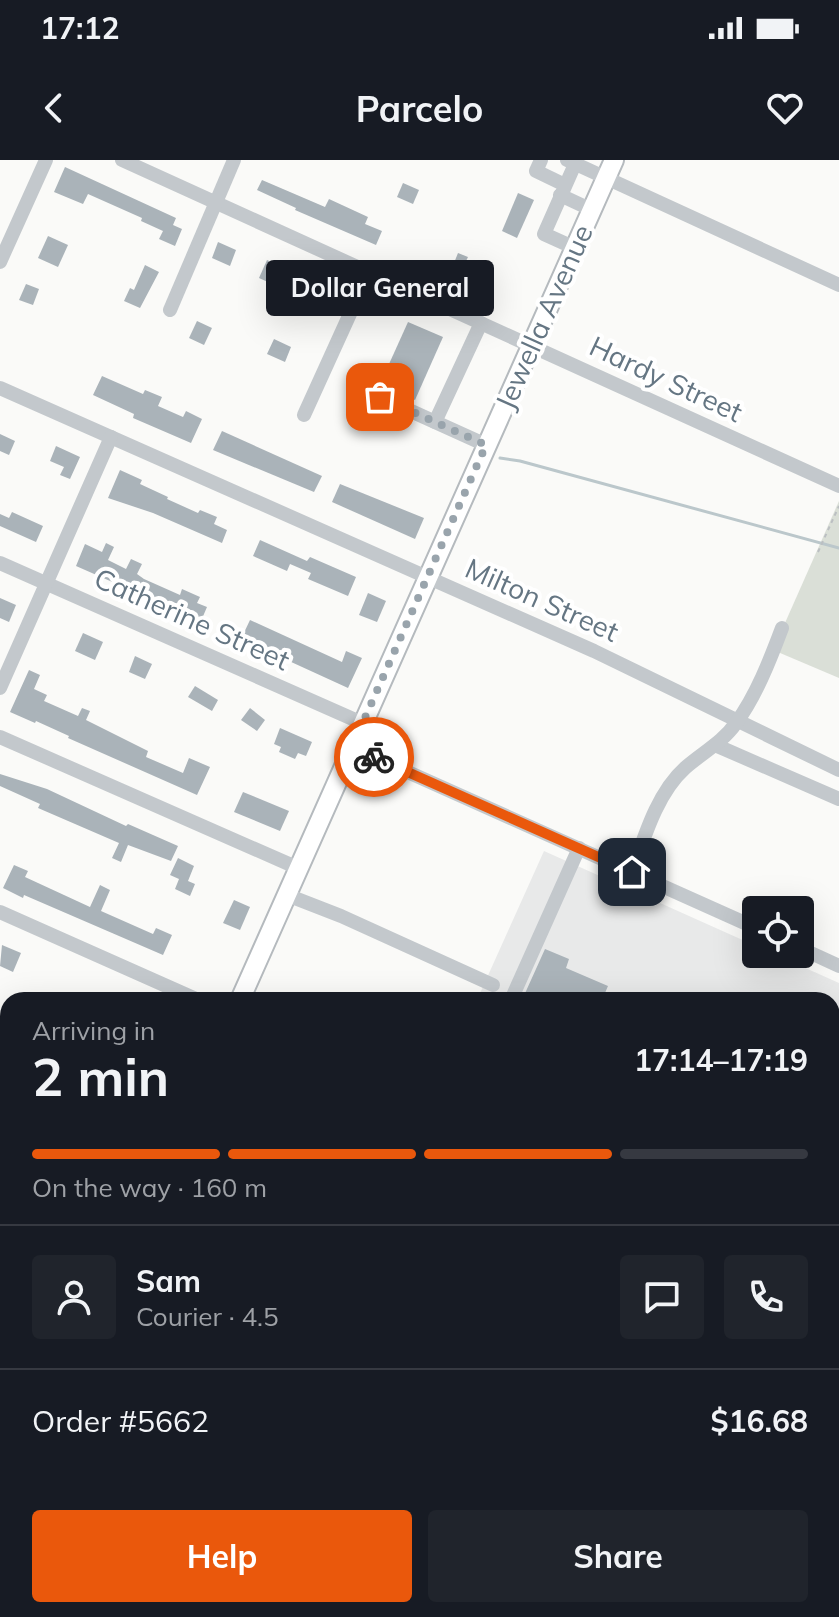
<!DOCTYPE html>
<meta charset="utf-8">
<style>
body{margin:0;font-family:Mulish,sans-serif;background:#20242c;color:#f1f3f6;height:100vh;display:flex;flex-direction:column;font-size:30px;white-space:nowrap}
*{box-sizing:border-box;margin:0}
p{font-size:26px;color:#9ea1a6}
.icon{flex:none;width:44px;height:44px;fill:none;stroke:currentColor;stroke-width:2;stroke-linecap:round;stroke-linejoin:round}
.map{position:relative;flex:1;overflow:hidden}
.side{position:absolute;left:0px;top:832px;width:840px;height:626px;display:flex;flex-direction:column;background:#171b24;border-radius:24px 24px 0 0;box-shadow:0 8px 32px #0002}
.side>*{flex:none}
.buttons{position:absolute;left:742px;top:736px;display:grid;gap:16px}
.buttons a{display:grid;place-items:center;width:72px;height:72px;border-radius:8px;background:#171b24;box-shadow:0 8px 32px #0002;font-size:40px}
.pin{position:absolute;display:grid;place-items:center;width:68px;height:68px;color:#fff;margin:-34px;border-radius:16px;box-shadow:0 4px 12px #0006}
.courier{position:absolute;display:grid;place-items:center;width:80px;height:80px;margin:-40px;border:6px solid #ea580c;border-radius:50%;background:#fff;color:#222;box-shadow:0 2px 10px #0007}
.bubble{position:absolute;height:56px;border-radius:8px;background:#171b24;box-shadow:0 8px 32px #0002;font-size:26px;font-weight:700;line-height:56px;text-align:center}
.summary em{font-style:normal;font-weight:700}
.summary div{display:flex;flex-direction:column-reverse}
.summary{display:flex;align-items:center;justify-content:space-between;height:136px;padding:0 32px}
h1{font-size:52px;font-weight:700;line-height:60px}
.bar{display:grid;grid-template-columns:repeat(4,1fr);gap:12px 8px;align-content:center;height:96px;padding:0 32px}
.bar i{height:10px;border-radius:6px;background:#363941}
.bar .active{background:#ea580c}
.bar p{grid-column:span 4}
.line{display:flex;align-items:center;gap:20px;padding:0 32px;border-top:2px solid #363941}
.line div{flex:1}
.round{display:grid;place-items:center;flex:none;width:84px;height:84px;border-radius:8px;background:#20242c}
.cta{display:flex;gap:16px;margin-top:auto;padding:16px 32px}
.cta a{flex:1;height:92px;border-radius:8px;background:#ea580c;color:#fff;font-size:32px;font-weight:700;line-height:92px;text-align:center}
.cta a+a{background:#20242c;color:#f1f3f6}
.status{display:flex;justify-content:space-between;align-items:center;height:56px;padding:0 40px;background:#171b24;direction:ltr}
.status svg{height:22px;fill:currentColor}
header{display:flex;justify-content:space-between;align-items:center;height:104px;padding:0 32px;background:#171b24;font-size:36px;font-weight:700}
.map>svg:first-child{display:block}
.built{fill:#e8e9e9}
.green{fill:#dadfd7}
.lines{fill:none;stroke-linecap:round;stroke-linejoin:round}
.stream{stroke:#bbc7cb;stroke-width:3}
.building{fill:#aab3b9}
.major-casing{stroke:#b5babe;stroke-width:22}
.path{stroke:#bbbfc2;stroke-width:2;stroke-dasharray:4 4;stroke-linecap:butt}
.minor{stroke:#c3c8cc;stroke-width:14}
.major{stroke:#fff;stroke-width:18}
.done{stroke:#99a4ac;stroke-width:8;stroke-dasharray:0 14.4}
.route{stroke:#ea580c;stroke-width:10}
.labels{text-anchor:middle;stroke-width:8;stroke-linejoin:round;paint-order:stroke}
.street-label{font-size:28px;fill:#657683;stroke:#fff}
</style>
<div class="status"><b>17:12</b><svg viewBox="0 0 49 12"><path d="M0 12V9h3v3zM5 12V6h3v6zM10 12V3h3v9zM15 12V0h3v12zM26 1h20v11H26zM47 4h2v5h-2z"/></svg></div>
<header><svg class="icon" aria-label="back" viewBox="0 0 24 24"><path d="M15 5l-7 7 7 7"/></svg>Parcelo<svg class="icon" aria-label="heart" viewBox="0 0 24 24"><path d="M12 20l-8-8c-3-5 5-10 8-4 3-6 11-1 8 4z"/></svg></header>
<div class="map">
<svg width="839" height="1457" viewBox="0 0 839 1457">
<rect width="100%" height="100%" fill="#fafaf8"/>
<path class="built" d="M544 691 756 786V794H774L839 823V1159L832 1156V840H477Z"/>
<path class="green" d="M839 341V518L773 490Z"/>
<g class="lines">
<g class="stream">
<path d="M500 298 520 301 839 388"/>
<path d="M832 1209 839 1199"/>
<path d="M568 1457 581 1453 597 1457"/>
<path d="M627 1457 634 1450"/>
</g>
</g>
<g class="building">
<path d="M65 7 176 58 173 65 182 69 175 86 159 79 163 71 141 61 142 58 88 34 83 44 54 32Z"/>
<path d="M262 20 325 47 329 39 368 57 365 64 382 71 376 85 295 50 296 48 257 30Z"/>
<path d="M403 23 419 30 413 44 397 37Z"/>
<path d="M518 33 534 40 517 78 502 71Z"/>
<path d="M48 76 68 85 58 107 38 98Z"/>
<path d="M218 82 236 90 230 106 212 98Z"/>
<path d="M458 93 468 97 465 103 473 106 467 120 450 113Z"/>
<path d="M267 100 341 133 332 151 259 118Z"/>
<path d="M145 105 159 112 140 148 124 141 130 128 134 130Z"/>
<path d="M26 124 39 129 33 145 19 140Z"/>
<path d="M197 161 212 168 204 185 189 178Z"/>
<path d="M408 162 443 177 415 240 380 224Z"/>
<path d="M274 179 291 187 285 202 267 194Z"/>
<path d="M102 216 143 234 145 230 162 237 158 246 183 257 186 251 202 259 191 283 133 258 134 254 93 235Z"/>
<path d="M222 271 322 316 314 332 213 290Z"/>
<path d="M0 274 15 281 9 295 0 291Z"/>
<path d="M56 286 80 297 70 319 60 315 64 307 50 301Z"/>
<path d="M120 310 142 320 140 324 168 337 167 339 198 353 200 350 217 357 214 364 227 370 222 383 153 353 108 338Z"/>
<path d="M340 324 424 358 415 379 332 342Z"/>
<path d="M12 352 43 366 36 382 0 366V354L9 358Z"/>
<path d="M260 380 307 401 310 397 356 417 348 436 308 419 311 413 290 404 287 411 253 396Z"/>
<path d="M106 383 114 387 108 400 126 409 131 399 142 404 137 414 144 419 180 435 182 429 200 437 197 443 207 447 201 461 76 406 85 384 102 392Z"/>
<path d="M368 433 386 441 377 462 359 455Z"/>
<path d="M0 438 16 445 9 462 0 458Z"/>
<path d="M250 460 342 502 346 491 362 498 348 528 241 479Z"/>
<path d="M83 473 103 482 95 500 75 491Z"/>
<path d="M135 496 152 504 145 519 129 512Z"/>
<path d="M29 510 40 515 34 529 47 535 44 541 78 556 82 548 90 551 86 560 148 591 146 597 183 613 189 598 210 607 197 635 68 578 69 576 36 561 35 563 10 552Z"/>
<path d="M195 526 218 540 212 551 188 537Z"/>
<path d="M250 548 265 560 257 571 241 560Z"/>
<path d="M280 568 312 582 306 596 298 593 295 599 279 592 281 587 274 584Z"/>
<path d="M0 614 47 629 126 666 128 664 178 686 171 701 128 685 121 702 112 698 119 683 38 648 40 644 0 626Z"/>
<path d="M243 632 289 651 280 671 234 652Z"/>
<path d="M178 698 194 706 188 721 195 724 190 736 175 729 179 719 170 715Z"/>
<path d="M14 705 28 711 25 717 90 747 100 725 110 730 101 751 153 774 156 768 172 775 163 795 24 735 23 738 3 728Z"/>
<path d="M234 740 250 747 240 770 223 763Z"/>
<path d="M2 785 21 793 13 812 0 806Z"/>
<path d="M545 789 569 799 566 808 608 826 602 840H522Z"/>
</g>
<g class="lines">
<defs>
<g id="major">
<path d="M240 840 614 0"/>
<path d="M0 1384 8 1366"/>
</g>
</defs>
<use href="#major" class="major-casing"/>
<path class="path" d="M818 392 839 346"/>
<g class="minor">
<path d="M122 0 839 326"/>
<path d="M541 0 536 11 565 25"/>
<path d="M567 0 839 125"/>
<path d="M560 35 592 50"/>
<path d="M575 88 544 74 575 4"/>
<path d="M0 102 46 0"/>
<path d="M170 150 234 0"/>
<path d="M0 228 594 491 839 610"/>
<path d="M380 237 486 285"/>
<path d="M304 255 369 112"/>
<path d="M435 262 481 163"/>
<path d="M0 403 362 563"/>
<path d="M0 528 111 277"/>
<path d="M0 577 298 708"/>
<path d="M715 585 839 639"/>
<path d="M352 587 756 768"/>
<path d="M632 712C644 678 657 633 685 608 702 593 723 582 736 563 756 536 770 500 782 468"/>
<path d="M287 735 341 756 493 825"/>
<path d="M0 752 198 840"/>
<path d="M800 788 839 806"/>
<path d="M511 840 579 688"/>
<path d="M0 927 8 930"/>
<path d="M0 1101 8 1104"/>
<path d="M832 1170 839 1173"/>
<path d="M0 1281 8 1284"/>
<path d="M832 1404 839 1407"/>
<path d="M384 1450 399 1457"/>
</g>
<use href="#major" class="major"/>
</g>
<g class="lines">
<path class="done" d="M374 597 352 587 486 285 380 237"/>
<path class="route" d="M374 597 632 712"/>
</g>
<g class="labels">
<g class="street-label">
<text transform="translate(544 157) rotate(-66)" y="10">Jewella Avenue</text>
<text transform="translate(666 219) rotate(25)" y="10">Hardy Street</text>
<text transform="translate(542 440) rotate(24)" y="10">Milton Street</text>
<text transform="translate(192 459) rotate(24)" y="10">Catherine Street</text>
</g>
</g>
</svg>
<div class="buttons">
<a><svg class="icon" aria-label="locate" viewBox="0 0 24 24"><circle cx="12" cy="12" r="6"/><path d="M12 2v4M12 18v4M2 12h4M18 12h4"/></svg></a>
</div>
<div class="pin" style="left:380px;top:237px;background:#ea580c"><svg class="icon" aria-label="bag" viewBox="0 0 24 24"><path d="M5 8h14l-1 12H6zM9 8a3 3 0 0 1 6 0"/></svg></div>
<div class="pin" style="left:632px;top:712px;background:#1f2937"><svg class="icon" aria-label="home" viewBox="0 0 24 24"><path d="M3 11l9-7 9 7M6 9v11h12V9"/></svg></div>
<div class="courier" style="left:374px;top:597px"><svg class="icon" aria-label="bike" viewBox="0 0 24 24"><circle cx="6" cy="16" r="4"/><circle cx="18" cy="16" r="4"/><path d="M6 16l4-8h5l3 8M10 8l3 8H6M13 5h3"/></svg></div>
<div class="bubble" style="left:266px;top:100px;width:228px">Dollar General</div>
<section class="side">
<div class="summary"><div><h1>2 min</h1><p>Arriving in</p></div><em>17:14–17:19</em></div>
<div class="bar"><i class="active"></i><i class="active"></i><i class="active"></i><i></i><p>On the way · 160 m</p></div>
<div class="line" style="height:144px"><a class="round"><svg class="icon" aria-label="person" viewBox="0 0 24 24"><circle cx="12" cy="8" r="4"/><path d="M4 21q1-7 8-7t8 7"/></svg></a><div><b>Sam</b><p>Courier · 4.5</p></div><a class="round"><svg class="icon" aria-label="chat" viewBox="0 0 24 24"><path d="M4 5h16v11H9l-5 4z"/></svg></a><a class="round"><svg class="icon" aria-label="phone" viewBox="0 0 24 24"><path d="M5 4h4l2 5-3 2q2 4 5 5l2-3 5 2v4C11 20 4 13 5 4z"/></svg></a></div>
<div class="line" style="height:104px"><div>Order #5662</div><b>$16.68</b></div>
<div class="cta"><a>Help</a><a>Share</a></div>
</section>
</div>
